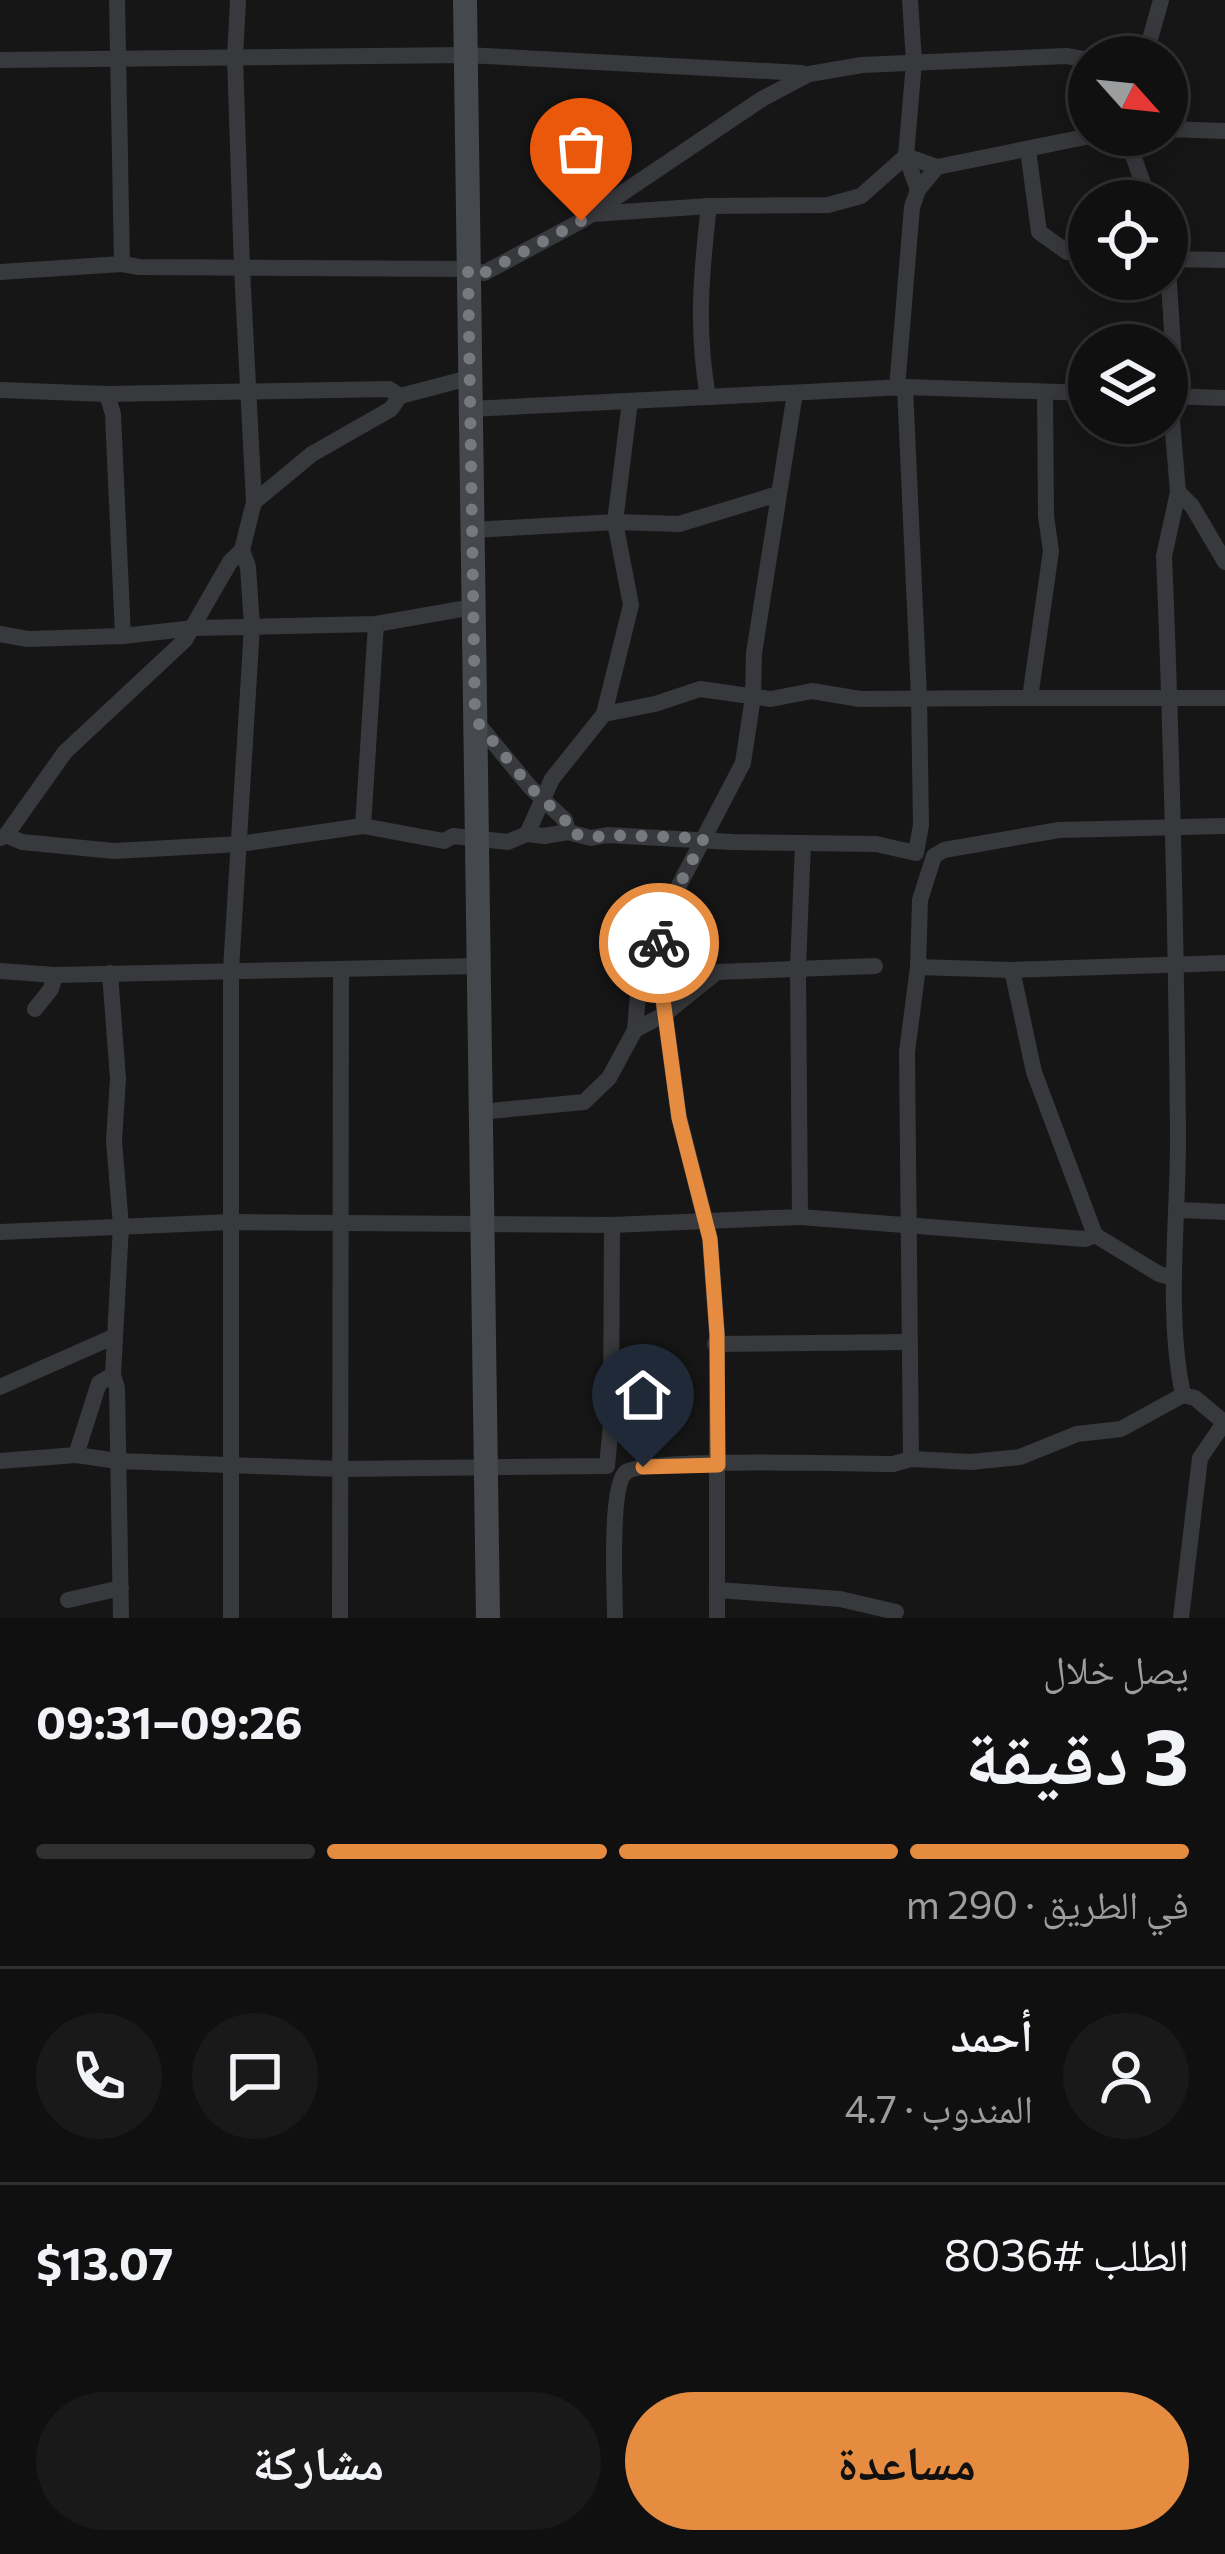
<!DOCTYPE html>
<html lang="ar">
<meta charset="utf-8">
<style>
body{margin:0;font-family:Commissioner,"Noto Naskh Arabic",sans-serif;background:#19191a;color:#f1f3f6;direction:rtl;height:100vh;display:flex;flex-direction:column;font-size:45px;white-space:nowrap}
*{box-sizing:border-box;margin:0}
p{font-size:39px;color:#9c9d9f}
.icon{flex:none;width:66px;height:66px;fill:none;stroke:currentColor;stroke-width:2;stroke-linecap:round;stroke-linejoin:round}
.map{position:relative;height:1618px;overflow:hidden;direction:ltr}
.details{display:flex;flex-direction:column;background:#101011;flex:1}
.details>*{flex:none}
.needle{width:78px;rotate:117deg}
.fabs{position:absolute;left:1068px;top:36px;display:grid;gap:24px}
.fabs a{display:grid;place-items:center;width:120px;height:120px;border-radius:50%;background:#101011;box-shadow:0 6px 30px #0003,0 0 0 3px #303031;font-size:60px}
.pin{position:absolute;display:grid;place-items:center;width:102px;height:102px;color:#fff;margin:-123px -51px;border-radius:50% 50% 50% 0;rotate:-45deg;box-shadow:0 0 12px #0007}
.pin .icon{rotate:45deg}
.courier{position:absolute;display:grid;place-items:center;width:120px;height:120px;margin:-60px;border:9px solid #e58c41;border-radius:50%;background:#fff;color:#222;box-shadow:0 3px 15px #0007}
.head em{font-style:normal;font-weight:700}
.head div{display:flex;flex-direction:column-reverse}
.head{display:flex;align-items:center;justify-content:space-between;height:204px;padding:0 36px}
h1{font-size:78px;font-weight:700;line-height:90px}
.bar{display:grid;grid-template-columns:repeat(4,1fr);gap:18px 12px;align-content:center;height:144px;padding:0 36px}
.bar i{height:15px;border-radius:9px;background:#303031}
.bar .on{background:#e58c41}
.bar p{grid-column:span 4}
.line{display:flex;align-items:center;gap:30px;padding:0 36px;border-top:3px solid #303031}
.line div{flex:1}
.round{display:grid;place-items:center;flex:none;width:126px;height:126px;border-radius:63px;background:#19191a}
.action{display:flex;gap:24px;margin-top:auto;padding:24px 36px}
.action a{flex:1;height:138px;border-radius:72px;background:#e58c41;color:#111;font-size:48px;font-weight:700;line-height:138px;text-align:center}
.action a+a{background:#19191a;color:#f1f3f6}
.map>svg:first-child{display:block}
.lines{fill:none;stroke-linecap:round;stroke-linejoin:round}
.street{stroke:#37393c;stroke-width:16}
.secondary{stroke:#45484c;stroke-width:24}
.done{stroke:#767a7f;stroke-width:12;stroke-dasharray:0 21.6}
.route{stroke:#e58c41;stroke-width:15}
</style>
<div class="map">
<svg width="1225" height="1618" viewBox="0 0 1225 1618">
<rect width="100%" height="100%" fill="#161617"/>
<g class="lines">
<g class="street">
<path d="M117 0 122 264"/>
<path d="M910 0 914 62 906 156 918 190"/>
<path d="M1145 57 1161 0"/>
<path d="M0 60 466 55 802 73"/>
<path d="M1167 129 1225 131"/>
<path d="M1126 135 1149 201"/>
<path d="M1028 150 1039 232 1067 252 1089 253"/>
<path d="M593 214 709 206"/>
<path d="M1167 253 1174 361 1167 376"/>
<path d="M1167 259 1225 260"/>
<path d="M0 272 122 264 139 267 468 269 484 273 581 221 762 99 809 74 862 65 1066 56 1089 60"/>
<path d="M897 388 912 207 918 190 937 167 1095 135"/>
<path d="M0 390 107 394 389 389 400 396"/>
<path d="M1045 392 1046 516 1051 551 1030 698H1225"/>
<path d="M107 394 113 414 123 636"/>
<path d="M1167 396 1225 398"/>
<path d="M1170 396 1178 492 1164 556C1172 748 1176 939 1178 1131 1179 1218 1165 1309 1183 1395"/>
<path d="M708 397C696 328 701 275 709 206L828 205 861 196 906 156 937 167"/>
<path d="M470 409 905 387 1089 393"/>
<path d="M1178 492 1192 506 1225 562"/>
<path d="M254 502 312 454 391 409 400 396 469 378"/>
<path d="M472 530 615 522 679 524 778 494"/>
<path d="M0 634 28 639 123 636 194 628 376 624 473 607"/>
<path d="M604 714 655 704 700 689 771 699 812 691 860 699 1030 698"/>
<path d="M474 719 530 787 565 820 568 832"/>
<path d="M363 826 376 624"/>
<path d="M527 834 552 779 604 714 631 605 615 522 630 401"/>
<path d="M6 835 22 842 114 851 240 844 363 826 444 841 453 836 508 842 527 834 544 836 568 832 591 838 607 835 732 842 876 844 916 853 921 825 919 697 905 387"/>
<path d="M0 838 6 835 65 752 185 640 230 562 242 550 254 502 242 269 235 57 238 0"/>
<path d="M918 967 1012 970 1225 963"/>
<path d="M1012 970 1034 1072 1095 1235 1159 1274 1174 1278"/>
<path d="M0 971 55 975 478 966"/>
<path d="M110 973 118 1079 114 1141 121 1226 113 1375 117 1388 121 1618"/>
<path d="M654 977 662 992 679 1117 710 1239 717 1334V1618"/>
<path d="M35 1009 51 989 55 975"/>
<path d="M635 1030 665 1014 717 972 875 966"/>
<path d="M480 1112 584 1102 609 1078 635 1030 638 995 654 977 663 916 743 763 753 697 754 653 795 393"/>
<path d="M1179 1210 1225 1212"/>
<path d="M800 1217 798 968 803 843"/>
<path d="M0 1232 231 1222 612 1225 800 1217 1085 1239 1095 1235"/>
<path d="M715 1344 908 1342"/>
<path d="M0 1387 113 1337"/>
<path d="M1183 1395 1195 1398 1225 1423"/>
<path d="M76 1455 99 1383 113 1375"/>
<path d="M911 1459 907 1052 918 967 920 900 934 856 944 850 1059 830 1225 826"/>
<path d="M0 1461 76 1455 118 1461 341 1469 607 1466 611 1424 612 1225"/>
<path d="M718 1590 840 1599 896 1612"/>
<path d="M68 1600 121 1588"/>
<path d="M231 1618V970L252 626 248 567 242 550"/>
<path d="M340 1618 341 971"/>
<path d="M615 1618C615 1594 609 1486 626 1472 646 1457 855 1464 893 1464L911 1459 971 1462 1020 1457 1077 1434 1121 1429 1183 1395"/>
<path d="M1181 1618 1200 1458 1224 1423"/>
</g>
<path class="secondary" d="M465 0 488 1618"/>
</g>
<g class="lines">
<path class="done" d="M581 221 484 273 468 269 475 719 530 787 565 820 568 832 591 838 607 835 704 838 663 916 659 943"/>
<path class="route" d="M643 1467 718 1465 717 1334 710 1239 679 1118 662 992 654 977 659 943"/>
</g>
</svg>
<div class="fabs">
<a><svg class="needle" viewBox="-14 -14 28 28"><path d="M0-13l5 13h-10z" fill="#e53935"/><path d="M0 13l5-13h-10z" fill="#9c9d9f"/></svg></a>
<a><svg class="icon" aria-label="locate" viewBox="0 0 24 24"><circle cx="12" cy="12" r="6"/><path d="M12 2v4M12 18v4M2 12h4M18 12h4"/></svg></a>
<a><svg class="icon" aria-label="layers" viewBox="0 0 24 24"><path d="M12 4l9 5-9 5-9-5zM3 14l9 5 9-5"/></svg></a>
</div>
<div class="pin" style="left:581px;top:221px;background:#ea580c"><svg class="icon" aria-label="bag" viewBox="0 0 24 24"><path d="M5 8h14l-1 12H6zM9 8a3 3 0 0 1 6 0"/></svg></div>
<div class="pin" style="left:643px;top:1467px;background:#1f2937"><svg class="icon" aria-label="home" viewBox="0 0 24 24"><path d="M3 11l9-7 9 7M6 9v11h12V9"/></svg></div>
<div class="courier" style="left:659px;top:943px"><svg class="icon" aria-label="bike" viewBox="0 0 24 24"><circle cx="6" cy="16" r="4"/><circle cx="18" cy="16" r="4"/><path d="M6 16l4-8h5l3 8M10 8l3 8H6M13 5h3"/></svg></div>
</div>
<section class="details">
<div class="head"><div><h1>3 دقيقة</h1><p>يصل خلال</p></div><em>09:26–09:31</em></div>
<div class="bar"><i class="on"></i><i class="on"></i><i class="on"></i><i></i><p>في الطريق · 290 m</p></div>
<div class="line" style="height:216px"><a class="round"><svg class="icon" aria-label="person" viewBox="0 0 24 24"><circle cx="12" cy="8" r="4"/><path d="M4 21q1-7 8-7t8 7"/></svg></a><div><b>أحمد</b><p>المندوب · 4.7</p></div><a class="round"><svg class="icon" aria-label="chat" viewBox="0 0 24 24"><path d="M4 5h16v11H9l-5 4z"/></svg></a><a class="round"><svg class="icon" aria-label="phone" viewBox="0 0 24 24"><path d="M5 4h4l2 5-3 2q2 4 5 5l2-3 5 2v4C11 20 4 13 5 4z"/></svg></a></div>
<div class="line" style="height:156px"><div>الطلب #8036</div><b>$13.07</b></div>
<div class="action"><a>مساعدة</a><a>مشاركة</a></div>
</section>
